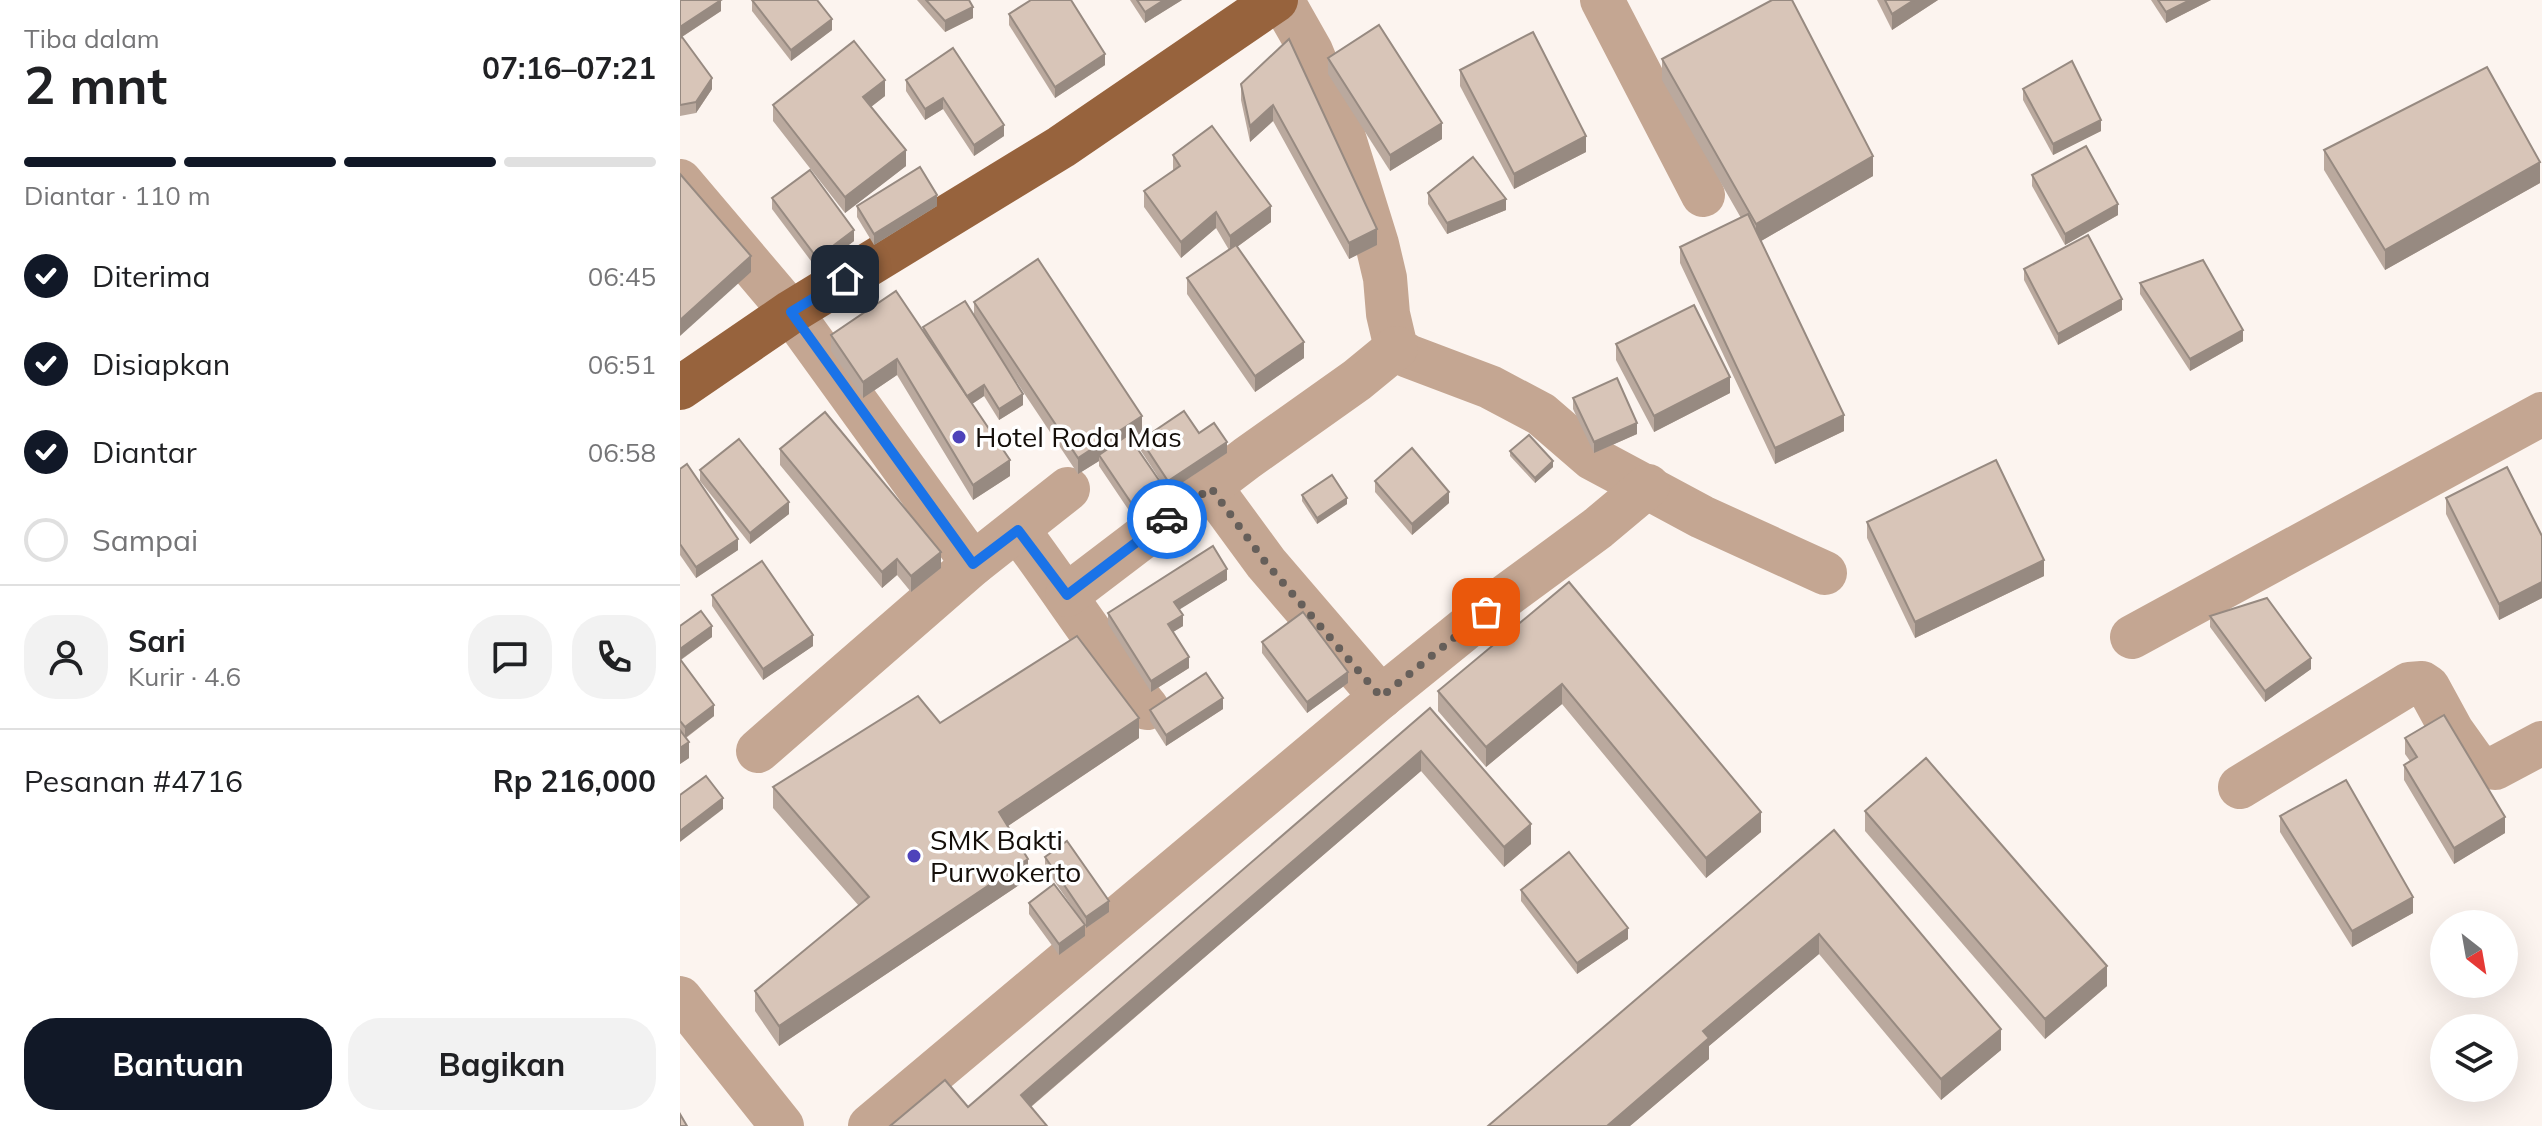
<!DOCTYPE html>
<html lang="id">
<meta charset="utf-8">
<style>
body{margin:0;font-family:Mulish,sans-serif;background:#f2f2f2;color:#202124;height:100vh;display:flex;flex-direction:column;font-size:30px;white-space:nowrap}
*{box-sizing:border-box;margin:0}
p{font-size:26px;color:#757577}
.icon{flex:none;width:44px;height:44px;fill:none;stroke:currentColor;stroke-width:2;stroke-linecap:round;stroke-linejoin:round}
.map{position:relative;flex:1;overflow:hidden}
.sheet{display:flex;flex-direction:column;background:#fff;width:680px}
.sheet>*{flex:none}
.needle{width:52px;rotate:149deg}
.buttons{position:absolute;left:1750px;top:910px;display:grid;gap:16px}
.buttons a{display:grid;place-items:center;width:88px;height:88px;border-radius:50%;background:#fff;box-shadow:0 8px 32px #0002;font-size:40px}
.pin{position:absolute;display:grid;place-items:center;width:68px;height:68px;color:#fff;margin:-34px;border-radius:16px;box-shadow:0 4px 12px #0006}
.courier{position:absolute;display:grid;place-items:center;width:80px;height:80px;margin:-40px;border:6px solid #1a73e8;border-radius:50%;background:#fff;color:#222;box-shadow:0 2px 10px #0007}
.summary em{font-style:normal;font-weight:700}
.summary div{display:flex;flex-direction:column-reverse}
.summary{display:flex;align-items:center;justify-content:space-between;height:136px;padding:0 24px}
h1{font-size:52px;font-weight:700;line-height:60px}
.bar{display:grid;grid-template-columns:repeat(4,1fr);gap:12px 8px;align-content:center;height:96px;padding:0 24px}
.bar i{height:10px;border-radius:6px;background:#e0e0e0}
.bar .current{background:#111827}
.bar p{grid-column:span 4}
.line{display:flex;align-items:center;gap:20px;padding:0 24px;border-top:2px solid #e0e0e0}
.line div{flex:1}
.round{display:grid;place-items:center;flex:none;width:84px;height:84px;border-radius:32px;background:#f2f2f2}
ol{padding:0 24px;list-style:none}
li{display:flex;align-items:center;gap:24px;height:88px}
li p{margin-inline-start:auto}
li .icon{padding:8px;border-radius:50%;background:#111827;color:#fff;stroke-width:4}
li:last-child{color:#757577}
li i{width:44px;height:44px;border:4px solid #e0e0e0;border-radius:50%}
.primary-button{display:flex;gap:16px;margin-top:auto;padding:16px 24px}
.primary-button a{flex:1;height:92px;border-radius:32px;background:#111827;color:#fff;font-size:32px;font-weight:700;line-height:92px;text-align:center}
.primary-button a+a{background:#f2f2f2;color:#202124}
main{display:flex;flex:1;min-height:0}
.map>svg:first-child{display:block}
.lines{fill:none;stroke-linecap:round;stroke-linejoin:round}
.minor{stroke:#c4a692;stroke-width:44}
.major{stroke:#97633d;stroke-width:44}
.wall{fill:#baa99e}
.shaded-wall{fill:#978a81}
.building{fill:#d8c5b8;stroke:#978a81;stroke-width:2}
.done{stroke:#665f5a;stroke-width:8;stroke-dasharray:0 14.4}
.route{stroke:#1a73e8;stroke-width:10}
.poi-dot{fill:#4e43ba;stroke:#fff;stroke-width:3}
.labels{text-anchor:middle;stroke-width:7;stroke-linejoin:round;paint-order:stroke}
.poi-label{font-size:28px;fill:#150f0a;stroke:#fff;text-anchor:start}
</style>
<main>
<section class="sheet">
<div class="summary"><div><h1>2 mnt</h1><p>Tiba dalam</p></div><em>07:16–07:21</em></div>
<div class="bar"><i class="current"></i><i class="current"></i><i class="current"></i><i></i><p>Diantar · 110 m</p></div>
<ol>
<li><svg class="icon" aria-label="check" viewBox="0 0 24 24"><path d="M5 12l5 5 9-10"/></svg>Diterima<p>06:45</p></li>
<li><svg class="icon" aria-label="check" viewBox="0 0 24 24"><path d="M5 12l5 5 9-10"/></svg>Disiapkan<p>06:51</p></li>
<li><svg class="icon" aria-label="check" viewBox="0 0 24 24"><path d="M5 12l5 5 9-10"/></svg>Diantar<p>06:58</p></li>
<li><i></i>Sampai</li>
</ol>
<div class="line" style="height:144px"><a class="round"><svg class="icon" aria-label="person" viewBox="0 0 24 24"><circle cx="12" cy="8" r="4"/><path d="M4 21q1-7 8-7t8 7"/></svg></a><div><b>Sari</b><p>Kurir · 4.6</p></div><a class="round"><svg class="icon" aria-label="chat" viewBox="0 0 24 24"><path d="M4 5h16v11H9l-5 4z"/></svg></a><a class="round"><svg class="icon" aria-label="phone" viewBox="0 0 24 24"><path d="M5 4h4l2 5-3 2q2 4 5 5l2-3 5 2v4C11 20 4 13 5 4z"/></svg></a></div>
<div class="line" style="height:104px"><div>Pesanan #4716</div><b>Rp 216,000</b></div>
<div class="primary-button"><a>Bantuan</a><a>Bagikan</a></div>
</section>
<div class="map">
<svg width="1862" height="1126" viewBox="0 0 1862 1126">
<rect width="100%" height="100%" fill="#fcf4ef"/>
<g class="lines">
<g class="minor">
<path d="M602 0 631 51 656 112 697 244 705 278 708 314 716 348 728 356 810 387 861 414 912 458 1022 517 1145 573"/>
<path d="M922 0 1023 195"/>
<path d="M0 181 111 312 293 564"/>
<path d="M531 488 586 563 701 697"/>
<path d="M338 530C382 589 421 650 467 708"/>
<path d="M387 595 567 458 677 380 716 348"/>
<path d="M1452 637 1862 414"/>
<path d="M78 751 293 564 388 489"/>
<path d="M1560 787 1729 684 1742 683 1748 687 1772 731 1797 766 1815 768 1862 743"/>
<path d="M0 998 102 1126"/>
<path d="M190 1126 701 697 827 595 918 528 968 486"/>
</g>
<path class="major" d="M0 388 111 312 381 147 596 0"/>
</g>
<g class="wall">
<path d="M0 0H41V11L2 37 32 78V89L16 113 0 116V38L2 37 0 38Z"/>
<path d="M72 0 152 30 111 61 72 11Z"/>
<path d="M237 0H289L293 18 265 32Z"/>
<path d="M450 0H502L465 23Z"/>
<path d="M1197 0H1258L1212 30Z"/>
<path d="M1471 0H1531L1486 23Z"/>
<path d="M329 14 425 65 375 98 329 25Z"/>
<path d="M609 39 697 245 669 259 593 121 570 142 561 100V84Z"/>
<path d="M273 48 324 136 294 156 263 109 245 120 226 91V80Z"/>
<path d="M648 58 762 139 710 171 648 74Z"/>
<path d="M982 59 1193 176 1081 241 1164 431 1095 464 1000 263V247L1061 218 982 80Z"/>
<path d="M780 70 906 152 834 189 780 86Z"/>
<path d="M1343 89 1421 131 1373 155 1343 100Z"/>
<path d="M205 96 191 107 226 166 165 213 93 121V105Z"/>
<path d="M1644 150 1860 183 1705 270 1644 170Z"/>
<path d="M493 155 591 222 557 247 624 358 575 392 507 294V278L549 250 536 228 501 258 464 207V191L493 171Z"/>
<path d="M1352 175 1438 215 1385 245 1352 186Z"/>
<path d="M748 193 826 210 767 234 748 204Z"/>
<path d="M92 198 174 241 137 269 92 209Z"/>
<path d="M177 206H257L194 245 177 217Z"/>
<path d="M1344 269 1442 310 1378 345 1344 280Z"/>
<path d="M1460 283 1563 341 1510 371 1460 294Z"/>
<path d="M294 302 462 432 451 440 483 497 454 518 419 466V461L398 474 326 366 343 405 319 420 304 396 292 404 330 476 293 500 217 375 183 398 151 351V335L243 331V327L294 314Z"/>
<path d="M936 344 1050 393 974 432 936 360Z"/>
<path d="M893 398 957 434 914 453 893 409Z"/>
<path d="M519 433 547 453 488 492 461 451V440Z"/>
<path d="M100 449 261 568 231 592 217 575 202 588 100 465Z"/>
<path d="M830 451 873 467 855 483 830 456Z"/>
<path d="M0 469 58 550 16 578 0 555Z"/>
<path d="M20 470 109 514 70 544 20 481Z"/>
<path d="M695 481 769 503 732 535 695 492Z"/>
<path d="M622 495 667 504 637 524 622 501Z"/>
<path d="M1766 498 1862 536V598L1819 620 1766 514Z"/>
<path d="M1187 522 1364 576 1235 638 1187 538Z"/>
<path d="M547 580 499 609 503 626 493 632 509 668 471 692 428 624V613Z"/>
<path d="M889 582 1081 832 1026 878 882 704 806 767 758 711V691Z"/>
<path d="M32 595 133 646 83 680 32 606Z"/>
<path d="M1530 616 1631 669 1585 702 1530 627Z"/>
<path d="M0 626 32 637 1 660 34 716 6 738 9 758 0 764Z"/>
<path d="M582 642 668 683 627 713 582 653Z"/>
<path d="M750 708 851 844 824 867 741 771 351 1107H288Z"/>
<path d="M543 709 486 746 470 721V710Z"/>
<path d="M260 723 459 738 328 826 348 879 99 1046 75 1011V991L179 906 93 808V787Z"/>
<path d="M1725 738 1825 833 1774 864 1724 780V765L1730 761 1725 754Z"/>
<path d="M1185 811 1427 986 1365 1039 1185 831Z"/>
<path d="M1600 816 1733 913 1672 947 1600 832Z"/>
<path d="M1154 830 1321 1050 1261 1100 1139 954 1029 1046V1059L950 1126Z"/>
<path d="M365 857 429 912 406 928 405 925V936L379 955 349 914V903L400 918 365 868Z"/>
<path d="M841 890 948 939 897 974 841 901Z"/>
</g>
<g class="shaded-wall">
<path d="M41 0V11L0 38V27Z"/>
<path d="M484 0H502L465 23V12Z"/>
<path d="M1234 0H1258L1212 30V14Z"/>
<path d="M1510 0H1531L1486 23V12Z"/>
<path d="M293 7V18L265 32V21Z"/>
<path d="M152 19V30L111 61V50Z"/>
<path d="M425 54V65L375 98V87Z"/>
<path d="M32 78V89L16 113V102Z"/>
<path d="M205 80V96L183 113V97Z"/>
<path d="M263 98V109L245 120V109Z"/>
<path d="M593 105V121L570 142V126Z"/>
<path d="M1421 120V131L1373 155V144Z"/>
<path d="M762 123V139L710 171V155Z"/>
<path d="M324 125V136L294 156V145Z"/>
<path d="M906 136V152L834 189V174Z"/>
<path d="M226 150V166L165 213V197Z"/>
<path d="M1193 156V176L1076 244V224Z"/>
<path d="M1860 162V183L1705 270V250Z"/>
<path d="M257 195V206L194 245V234Z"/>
<path d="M826 199V210L767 234V223Z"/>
<path d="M1438 204V215L1385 245V234Z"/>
<path d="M591 206V222L550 252V236Z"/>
<path d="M536 212V228L501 258V242Z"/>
<path d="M697 229V245L669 259V243Z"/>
<path d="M174 230V241L137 269V258Z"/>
<path d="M71 256V272L0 336V320Z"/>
<path d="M1442 299V310L1378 345V334Z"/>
<path d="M1563 330V341L1510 371V359Z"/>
<path d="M624 342V358L575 392V376Z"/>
<path d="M217 359V375L183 398V382Z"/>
<path d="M1050 377V393L974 432V416Z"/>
<path d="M304 385V396L286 408V396Z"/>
<path d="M343 394V405L319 420V409Z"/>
<path d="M1164 415V431L1095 464V448Z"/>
<path d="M462 416V432L421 459 419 455V461L398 474V458Z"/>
<path d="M957 423V434L914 453V442Z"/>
<path d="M547 442V453L488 492V481Z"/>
<path d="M330 460V476L293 500V485Z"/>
<path d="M873 461V467L855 483V478Z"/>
<path d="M483 486V497L454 518V507Z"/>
<path d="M769 492V503L732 535V524Z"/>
<path d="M667 498V504L637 524V518Z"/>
<path d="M109 502V514L70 544V533Z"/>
<path d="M58 539V550L16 578V567Z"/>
<path d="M261 552V568L231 592V576Z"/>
<path d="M217 559V575L202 588V572Z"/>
<path d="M1364 560V576L1235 638V622Z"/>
<path d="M547 569V580L494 613V602Z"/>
<path d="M1862 582V598L1819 620V604Z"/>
<path d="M503 615V626L488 635V624Z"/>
<path d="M32 626V637L0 660V649Z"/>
<path d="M133 635V646L83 680V669Z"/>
<path d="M509 657V668L471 692V681Z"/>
<path d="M1631 658V669L1585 702V691Z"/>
<path d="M668 672V683L627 713V702Z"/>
<path d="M882 684V704L806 767V747Z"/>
<path d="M543 698V709L486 746V735Z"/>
<path d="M34 705V716L5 738V727Z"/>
<path d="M459 718V738L319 832V812Z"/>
<path d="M9 742V758L0 764V748Z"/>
<path d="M741 751V771L341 1115V1095Z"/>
<path d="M43 798V809L0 842V831Z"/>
<path d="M1081 812V832L1026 878V858Z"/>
<path d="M1825 817V833L1774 864V848Z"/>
<path d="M851 824V844L824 867V847Z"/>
<path d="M348 859V879L99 1046V1026Z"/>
<path d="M1733 897V913L1672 947V931Z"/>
<path d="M429 901V912L406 928V917Z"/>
<path d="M405 925V936L379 955V944Z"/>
<path d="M948 928V939L897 974V963Z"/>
<path d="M1139 934V954L1029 1046V1059L950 1126H927L1023 1031Z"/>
<path d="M1427 966V986L1365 1039V1019Z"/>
<path d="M1321 1029V1050L1261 1100V1079Z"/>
</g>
<g class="building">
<path d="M0 0H41L0 27Z"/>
<path d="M72 0H137L152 19 111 50Z"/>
<path d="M246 0H289L293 7 265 21Z"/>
<path d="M351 0H391L425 54 375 87 329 14Z"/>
<path d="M457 0H484L465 12Z"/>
<path d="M1092 0H1112L1193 156 1076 224 982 59Z"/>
<path d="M1205 0H1234L1212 14Z"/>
<path d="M1478 0H1510L1486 12Z"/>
<path d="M699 25 762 123 710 155 648 58Z"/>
<path d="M853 32 906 136 834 174 780 70Z"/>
<path d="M2 37 32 78 16 102 0 105V38Z"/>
<path d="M609 39 697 229 669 243 593 105 570 126 561 84Z"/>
<path d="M174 41 205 80 183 97 226 150 165 197 93 105Z"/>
<path d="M273 48 324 125 294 145 263 98 245 109 226 80Z"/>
<path d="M1392 61 1421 120 1373 144 1343 89Z"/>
<path d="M1807 67 1860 162 1705 250 1644 150Z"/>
<path d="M532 126 591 206 550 236 536 212 501 242 464 191 500 166 493 155Z"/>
<path d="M1406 146 1438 204 1385 234 1352 175Z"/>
<path d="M793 157 826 199 767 223 748 193Z"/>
<path d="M240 167 257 195 194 234 177 206Z"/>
<path d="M130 170 174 230 137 258 92 198Z"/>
<path d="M0 174 71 256 0 320Z"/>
<path d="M1068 214 1164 415 1095 448 1000 247Z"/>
<path d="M1408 235 1442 299 1378 334 1344 269Z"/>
<path d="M556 245 624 342 575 376 507 278Z"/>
<path d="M358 259 462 416 398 458 294 302Z"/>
<path d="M1523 260 1563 330 1510 359 1460 283Z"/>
<path d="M216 291 330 460 293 485 217 359 183 382 151 335Z"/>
<path d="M285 301 343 394 319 409 304 385 287 396 243 327Z"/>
<path d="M1014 305 1050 377 974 416 936 344Z"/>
<path d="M937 378 957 423 914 442 893 398Z"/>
<path d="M504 411 519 433 534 423 547 442 488 481 461 440Z"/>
<path d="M145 412 261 552 231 576 217 559 202 572 100 449Z"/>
<path d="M448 435 483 486 454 507 419 455Z"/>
<path d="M849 435 873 461 855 478 830 451Z"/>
<path d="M59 439 109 502 70 533 20 470Z"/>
<path d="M732 448 769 492 732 524 695 481Z"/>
<path d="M1316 460 1364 560 1235 622 1187 522Z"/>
<path d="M7 464 58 539 16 567 0 544V469Z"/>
<path d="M1827 467 1862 536V582L1819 604 1766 498Z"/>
<path d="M652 475 667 498 637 518 622 495Z"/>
<path d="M533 546 547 569 494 602 503 615 488 624 509 657 471 681 428 613Z"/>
<path d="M82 561 133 635 83 669 32 595Z"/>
<path d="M889 582 1081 812 1026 858 882 684 806 747 758 691Z"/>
<path d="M1587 598 1631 658 1585 691 1530 616Z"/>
<path d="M21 611 32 626 0 649V626Z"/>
<path d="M623 612 668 672 627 702 582 642Z"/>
<path d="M397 636 459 718 319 812 348 859 99 1026 75 991 189 897 93 787 238 696 260 723Z"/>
<path d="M0 659 34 705 5 727 0 721Z"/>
<path d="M526 673 543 698 486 735 470 710Z"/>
<path d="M750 708 851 824 824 847 741 751 341 1095 367 1126H210L265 1080 288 1107Z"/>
<path d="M1764 715 1825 817 1774 848 1724 765 1737 757 1725 738Z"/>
<path d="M0 730 9 742 0 748Z"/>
<path d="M1246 758 1427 966 1365 1019 1185 811Z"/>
<path d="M26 776 43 798 0 831V795Z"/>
<path d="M1666 780 1733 897 1672 931 1600 816Z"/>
<path d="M1154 830 1321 1029 1261 1079 1139 934 1023 1031 1029 1038 927 1126H808Z"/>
<path d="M387 841 429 901 406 917 365 857Z"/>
<path d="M889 852 948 928 897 963 841 890Z"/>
<path d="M374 884 405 925 379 944 349 903Z"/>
<path d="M0 1114 7 1126H0Z"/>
</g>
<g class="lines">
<path class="done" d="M487 519 531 488 586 563 701 697 806 612"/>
<path class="route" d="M165 279 111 312 293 564 338 530 387 595 487 519"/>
</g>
<g class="poi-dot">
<circle cx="279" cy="437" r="8"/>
<circle cx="234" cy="856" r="8"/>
</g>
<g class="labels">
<g class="poi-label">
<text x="295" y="447">Hotel Roda Mas</text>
<text x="250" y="850">SMK Bakti<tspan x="250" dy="32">Purwokerto</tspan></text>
</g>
</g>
</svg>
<div class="buttons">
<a><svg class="needle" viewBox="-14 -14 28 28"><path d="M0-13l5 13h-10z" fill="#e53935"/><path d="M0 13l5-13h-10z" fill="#757577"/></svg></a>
<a><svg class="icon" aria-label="layers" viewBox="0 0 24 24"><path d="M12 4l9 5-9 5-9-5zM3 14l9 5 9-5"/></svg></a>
</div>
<div class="pin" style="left:806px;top:612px;background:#ea580c"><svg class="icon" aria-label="bag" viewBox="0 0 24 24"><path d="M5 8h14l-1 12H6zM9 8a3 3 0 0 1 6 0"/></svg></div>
<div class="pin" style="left:165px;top:279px;background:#1f2937"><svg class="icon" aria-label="home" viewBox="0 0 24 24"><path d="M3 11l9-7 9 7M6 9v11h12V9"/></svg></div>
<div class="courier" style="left:487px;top:519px"><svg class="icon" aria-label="car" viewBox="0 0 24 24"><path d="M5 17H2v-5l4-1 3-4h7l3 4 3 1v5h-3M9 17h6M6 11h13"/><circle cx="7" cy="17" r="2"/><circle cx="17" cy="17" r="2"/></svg></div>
</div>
</main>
